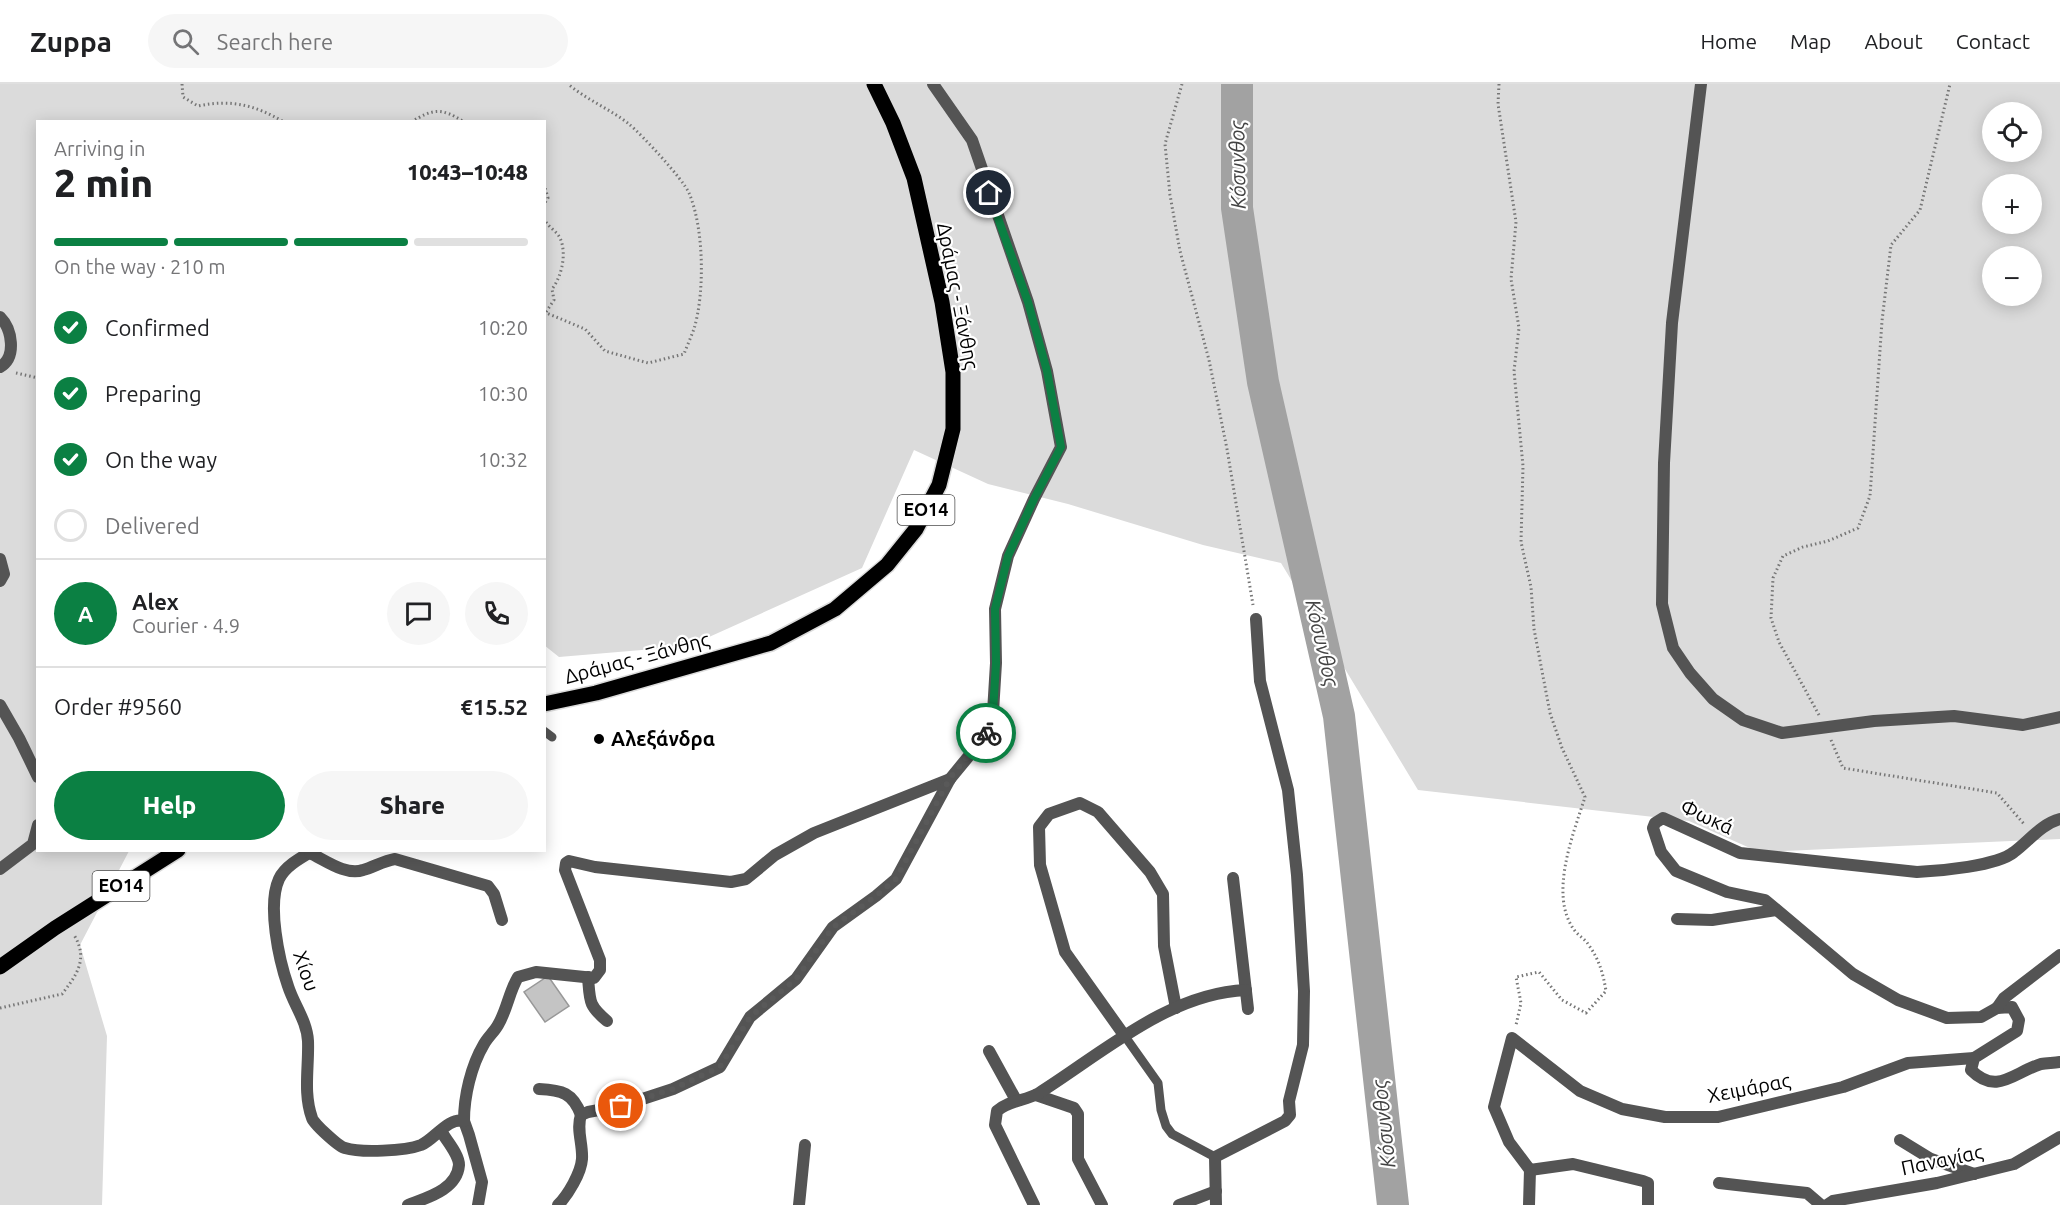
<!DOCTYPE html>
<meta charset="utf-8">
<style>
body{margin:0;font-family:Ubuntu,sans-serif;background:#f6f6f6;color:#202124;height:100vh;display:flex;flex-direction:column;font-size:22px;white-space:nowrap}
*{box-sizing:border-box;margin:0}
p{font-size:20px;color:#757577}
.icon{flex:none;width:33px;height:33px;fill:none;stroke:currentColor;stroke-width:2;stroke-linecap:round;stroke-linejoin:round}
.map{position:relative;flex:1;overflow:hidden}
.details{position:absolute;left:36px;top:36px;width:510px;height:732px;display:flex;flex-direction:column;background:#fff;border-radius:0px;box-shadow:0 3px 15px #0003}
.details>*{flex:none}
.buttons{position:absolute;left:1982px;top:18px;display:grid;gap:12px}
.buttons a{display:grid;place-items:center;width:60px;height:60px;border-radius:50%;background:#fff;box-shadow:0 3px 15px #0003;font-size:30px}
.pin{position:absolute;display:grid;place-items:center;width:51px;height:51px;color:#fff;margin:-26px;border:3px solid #fff;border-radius:50%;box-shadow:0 2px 6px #0007}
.courier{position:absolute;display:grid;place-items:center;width:60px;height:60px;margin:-30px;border:4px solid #0b8043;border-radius:50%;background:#fff;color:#222;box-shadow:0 2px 8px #0007}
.headline em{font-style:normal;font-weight:800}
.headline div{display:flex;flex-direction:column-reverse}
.headline{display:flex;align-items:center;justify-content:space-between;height:102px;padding:0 18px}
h1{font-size:39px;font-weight:800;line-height:45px}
.bar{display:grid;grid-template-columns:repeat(4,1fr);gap:9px 6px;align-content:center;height:72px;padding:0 18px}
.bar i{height:8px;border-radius:4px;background:#e0e0e0}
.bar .active{background:#0b8043}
.bar p{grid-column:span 4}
.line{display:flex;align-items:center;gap:15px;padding:0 18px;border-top:2px solid #e0e0e0}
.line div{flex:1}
.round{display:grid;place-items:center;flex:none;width:63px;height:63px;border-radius:32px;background:#f6f6f6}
ol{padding:0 18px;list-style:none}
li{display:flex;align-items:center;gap:18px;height:66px}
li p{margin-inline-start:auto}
li .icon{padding:6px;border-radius:50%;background:#0b8043;color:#fff;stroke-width:4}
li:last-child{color:#757577}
li i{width:33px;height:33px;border:3px solid #e0e0e0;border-radius:50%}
.cta{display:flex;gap:12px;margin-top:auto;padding:12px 18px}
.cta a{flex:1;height:69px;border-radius:36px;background:#0b8043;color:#fff;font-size:24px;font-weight:800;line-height:69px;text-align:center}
.cta a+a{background:#f6f6f6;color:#202124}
header{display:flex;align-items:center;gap:36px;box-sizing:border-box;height:84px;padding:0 30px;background:#fff;border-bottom:2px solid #e0e0e0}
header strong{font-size:28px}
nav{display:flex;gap:33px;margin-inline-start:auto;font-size:21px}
.search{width:420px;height:54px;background:#f6f6f6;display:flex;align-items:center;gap:15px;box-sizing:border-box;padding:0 21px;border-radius:33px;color:#757577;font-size:22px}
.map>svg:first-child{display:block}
.green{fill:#dbdbdb;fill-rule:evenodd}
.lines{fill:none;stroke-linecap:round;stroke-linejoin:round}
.river{stroke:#a2a2a2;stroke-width:32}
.building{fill:#c4c4c4;stroke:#989898;stroke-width:1.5}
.primary-casing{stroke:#dbdbdb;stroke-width:18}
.path{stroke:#767676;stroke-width:3;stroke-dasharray:1.5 3;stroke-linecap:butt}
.service{stroke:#545454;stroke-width:9}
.minor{stroke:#545454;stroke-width:12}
.tertiary{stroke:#545454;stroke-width:12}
.primary{stroke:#000;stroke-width:15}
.done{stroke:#595959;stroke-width:6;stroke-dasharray:0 10.8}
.route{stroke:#0b8043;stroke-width:8}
.poi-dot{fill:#000;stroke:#fff;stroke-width:2}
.labels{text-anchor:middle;stroke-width:4.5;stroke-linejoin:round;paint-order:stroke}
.shield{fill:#fff;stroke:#4c4c4c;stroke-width:1.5}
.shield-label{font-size:18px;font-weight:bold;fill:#000}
.street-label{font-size:20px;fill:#000;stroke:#fff}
.poi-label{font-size:20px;font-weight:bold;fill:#000;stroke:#fff;text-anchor:start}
.water-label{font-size:21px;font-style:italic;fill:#434343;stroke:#fff}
</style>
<header>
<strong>Zuppa</strong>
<div class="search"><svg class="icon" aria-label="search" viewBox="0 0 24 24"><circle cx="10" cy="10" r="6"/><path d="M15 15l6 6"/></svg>Search here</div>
<nav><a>Home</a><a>Map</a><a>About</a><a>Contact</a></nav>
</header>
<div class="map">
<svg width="2060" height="1121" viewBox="0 0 2060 1121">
<rect width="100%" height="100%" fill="#fff"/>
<path class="green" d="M0 0H2060V755L1759 768 1689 737 1418 706 1281 479 1203 461 1068 420 988 400 914 366 862 484 689 562 559 573 544 561V38H38V766L129 767 80 861 107 952 102 1121H0ZM1992 28H2031V68H1992ZM1992 100H2031V140H1992ZM1992 172H2031V212H1992Z"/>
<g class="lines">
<path class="river" d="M1237 0V124L1263 298 1339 632 1393 1121"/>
</g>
<path class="building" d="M548 892 569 922 545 938 524 908Z"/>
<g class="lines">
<defs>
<g id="primary">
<path d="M544 620 596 609 771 559 835 525 887 481 916 445 939 401 953 345V288L942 218 914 94 893 39 874 0"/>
<path d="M0 883 55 844 178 766"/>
</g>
</defs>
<use href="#primary" class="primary-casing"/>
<g class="path">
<path d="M182 0 183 13 198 22C231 15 255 21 284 38"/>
<path d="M1182 0 1165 60 1170 111 1180 167 1209 276 1227 365 1253 521"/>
<path d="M1499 0 1498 20 1516 138 1511 195 1519 244 1514 287 1523 382 1521 458 1531 503 1534 545 1550 629 1562 664 1585 713C1573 751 1548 812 1575 847 1579 852 1585 855 1588 860 1599 875 1603 889 1606 907L1586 929 1562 916 1539 888 1516 893 1521 919 1516 941"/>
<path d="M411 38C433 25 441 23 464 38"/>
<path d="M544 100 548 114 544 120"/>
<path d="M544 134C547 143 556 146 560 154 567 169 562 192 552 205L554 216 546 228"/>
<path d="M544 228 585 245 605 267 648 279 684 270C687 262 691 253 694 245 705 208 704 144 689 109 683 95 642 51 629 40 610 25 587 16 568 0"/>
<path d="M16 289 38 294"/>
<path d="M1819 631 1779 558 1771 534 1773 494 1783 472 1803 463 1828 457 1858 444 1870 412 1882 237 1891 161 1920 126 1950 0"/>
<path d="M1831 656 1843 684 1997 709 2024 740"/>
<path d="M0 924 62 910C76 892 89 875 74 851"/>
</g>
<g class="service">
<path d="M544 647 552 653"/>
<path d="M1124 951 1158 999 1161 1026 1166 1042 1172 1050 1215 1073"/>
</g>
<g class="minor">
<path d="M0 233C12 245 17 273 0 283"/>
<path d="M0 475 4 490 0 497"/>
<path d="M0 621 19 654 38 693"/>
<path d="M2060 735C2041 740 2029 757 2014 768 1997 782 1940 787 1917 788L1740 769 1663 734 1655 739 1653 744 1661 768 1676 787 1727 808 1765 816 1853 890 1898 916 1947 934 1981 933 1997 924 2012 923 2019 936 2017 947 1974 974 1971 986C1997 1012 2014 988 2041 980 2047 979 2054 979 2060 978"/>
<path d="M314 766C302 773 285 782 279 795 267 821 279 876 288 902 294 921 307 937 308 957 309 983 303 1009 312 1034 313 1039 339 1063 345 1064 361 1069 405 1067 421 1061 435 1055 448 1033 464 1037L469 1051 482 1098 478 1121"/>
<path d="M310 769C325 776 346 792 363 786 374 783 383 777 395 775L488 802 494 810 502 836"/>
<path d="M0 785 33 760 38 741"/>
<path d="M1233 794 1248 925"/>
<path d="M1677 835 1712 836 1776 826"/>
<path d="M588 893C590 917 588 921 607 937"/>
<path d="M1997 924 2004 914 2060 871"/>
<path d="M1124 951 1065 868 1040 781 1039 743 1049 730 1080 719 1098 728 1150 788 1163 810 1164 862 1176 924"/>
<path d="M989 967 1016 1016"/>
<path d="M539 1005C562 1006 573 1009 581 1031"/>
<path d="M1036 1011 1074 1024 1078 1030V1075L1102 1121"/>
<path d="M464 1037C464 1012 471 982 484 960 488 953 494 948 498 941 507 926 509 908 518 893L536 888 594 894 600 886V876L565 786 566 779 569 777 595 783 731 798 746 795 775 771 814 749 950 695"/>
<path d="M1900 1056 1931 1075 1974 1090"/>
<path d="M1719 1099 1807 1109 1821 1121"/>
<path d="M408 1121C426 1114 457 1106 459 1081 459 1070 446 1056 441 1047"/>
<path d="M558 1121C568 1111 581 1089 582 1075 583 1060 576 1045 581 1031L588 1028 621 1022 673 1005 720 983 750 933 796 895 833 843 876 812 896 795 950 695 982 656 989 645 993 628 996 579 995 525 1008 472 1034 415 1061 363 1047 287 1028 218 972 56 933 0"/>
<path d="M799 1121 805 1061"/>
<path d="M1034 1121 995 1041 997 1027C1009 1016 1026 1017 1039 1009 1101 970 1169 909 1246 906"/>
<path d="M1179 1121 1216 1107"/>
<path d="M1216 1121 1215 1073 1285 1037 1290 1031 1289 1017 1303 961 1304 907 1297 791 1288 706 1260 597 1256 535"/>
<path d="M1529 1121 1530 1086"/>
<path d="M1648 1121V1099L1643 1097 1573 1080 1530 1086 1509 1058 1494 1023 1512 954 1580 1007 1622 1025 1665 1033H1718L1843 1003 1908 979 1974 974"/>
<path d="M1827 1121 1833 1117 1937 1099 2014 1080 2060 1053"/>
</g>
<path class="tertiary" d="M1701 0 1672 239 1664 379 1662 520 1673 564 1690 589 1713 615 1743 636 1782 649 1874 637 1954 632 2023 641 2060 633"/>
<use href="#primary" class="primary"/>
</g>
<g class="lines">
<path class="done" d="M621 1022 673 1005 720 983 750 933 796 895 833 843 876 812 896 795 950 694 986 649"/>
<path class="route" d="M986 649 993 628 996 579 995 525 1008 472 1034 415 1061 363 1047 287 1028 218 989 109"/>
</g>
<circle class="poi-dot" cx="599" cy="655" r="6"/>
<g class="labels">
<g class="shield">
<rect x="897.5" y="411" width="57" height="30" rx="4.5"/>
<rect x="92.5" y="787" width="57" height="30" rx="4.5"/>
</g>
<g class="shield-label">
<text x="926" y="432">ΕΟ14</text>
<text x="121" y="808">ΕΟ14</text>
</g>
<g class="street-label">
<text transform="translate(958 212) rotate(79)" y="7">Δράμας - Ξάνθης</text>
<text transform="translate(637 574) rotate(-15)" y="7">Δράμας - Ξάνθης</text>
<text transform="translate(1707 733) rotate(25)" y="7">Φωκά</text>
<text transform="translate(306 887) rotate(71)" y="7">Χίου</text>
<text transform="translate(1749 1004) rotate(-11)" y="7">Χειμάρας</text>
<text transform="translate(1942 1076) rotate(-12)" y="7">Παναγίας</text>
</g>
<g class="poi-label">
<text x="611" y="662">Αλεξάνδρα</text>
</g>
<g class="water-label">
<text transform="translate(1238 81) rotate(-91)" y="7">Κόσυνθος</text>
<text transform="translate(1322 559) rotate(77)" y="7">Κόσυνθος</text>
<text transform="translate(1384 1040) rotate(-96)" y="7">Κόσυνθος</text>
</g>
</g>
</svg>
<div class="buttons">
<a><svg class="icon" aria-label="locate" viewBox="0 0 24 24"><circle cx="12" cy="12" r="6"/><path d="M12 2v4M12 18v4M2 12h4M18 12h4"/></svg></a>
<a>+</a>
<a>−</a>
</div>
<div class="pin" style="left:621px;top:1022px;background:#ea580c"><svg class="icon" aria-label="bag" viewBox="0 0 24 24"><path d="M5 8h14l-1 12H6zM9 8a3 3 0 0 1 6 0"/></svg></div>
<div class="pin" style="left:989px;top:109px;background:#1f2937"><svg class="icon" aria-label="home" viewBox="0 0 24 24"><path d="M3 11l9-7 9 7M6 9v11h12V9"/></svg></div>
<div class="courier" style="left:986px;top:649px"><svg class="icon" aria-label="bike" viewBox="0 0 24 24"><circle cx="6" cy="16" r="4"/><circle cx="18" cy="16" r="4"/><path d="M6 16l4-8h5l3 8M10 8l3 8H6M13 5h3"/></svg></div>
<section class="details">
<div class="headline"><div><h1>2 min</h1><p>Arriving in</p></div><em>10:43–10:48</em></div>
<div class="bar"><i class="active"></i><i class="active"></i><i class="active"></i><i></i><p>On the way · 210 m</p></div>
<ol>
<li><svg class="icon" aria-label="check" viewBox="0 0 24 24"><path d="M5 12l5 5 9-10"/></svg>Confirmed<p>10:20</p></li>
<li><svg class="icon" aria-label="check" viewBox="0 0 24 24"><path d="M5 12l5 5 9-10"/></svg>Preparing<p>10:30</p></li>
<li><svg class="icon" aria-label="check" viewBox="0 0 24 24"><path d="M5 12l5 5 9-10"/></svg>On the way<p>10:32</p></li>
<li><i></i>Delivered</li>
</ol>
<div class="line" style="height:108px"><b class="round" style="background:#0b8043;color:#fff">A</b><div><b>Alex</b><p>Courier · 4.9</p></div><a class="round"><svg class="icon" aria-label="chat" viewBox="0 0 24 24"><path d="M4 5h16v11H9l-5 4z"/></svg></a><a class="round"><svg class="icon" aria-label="phone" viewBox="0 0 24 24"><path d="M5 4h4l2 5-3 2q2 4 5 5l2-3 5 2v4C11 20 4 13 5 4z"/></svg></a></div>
<div class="line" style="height:78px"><div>Order #9560</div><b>€15.52</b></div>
<div class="cta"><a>Help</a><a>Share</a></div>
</section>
</div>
